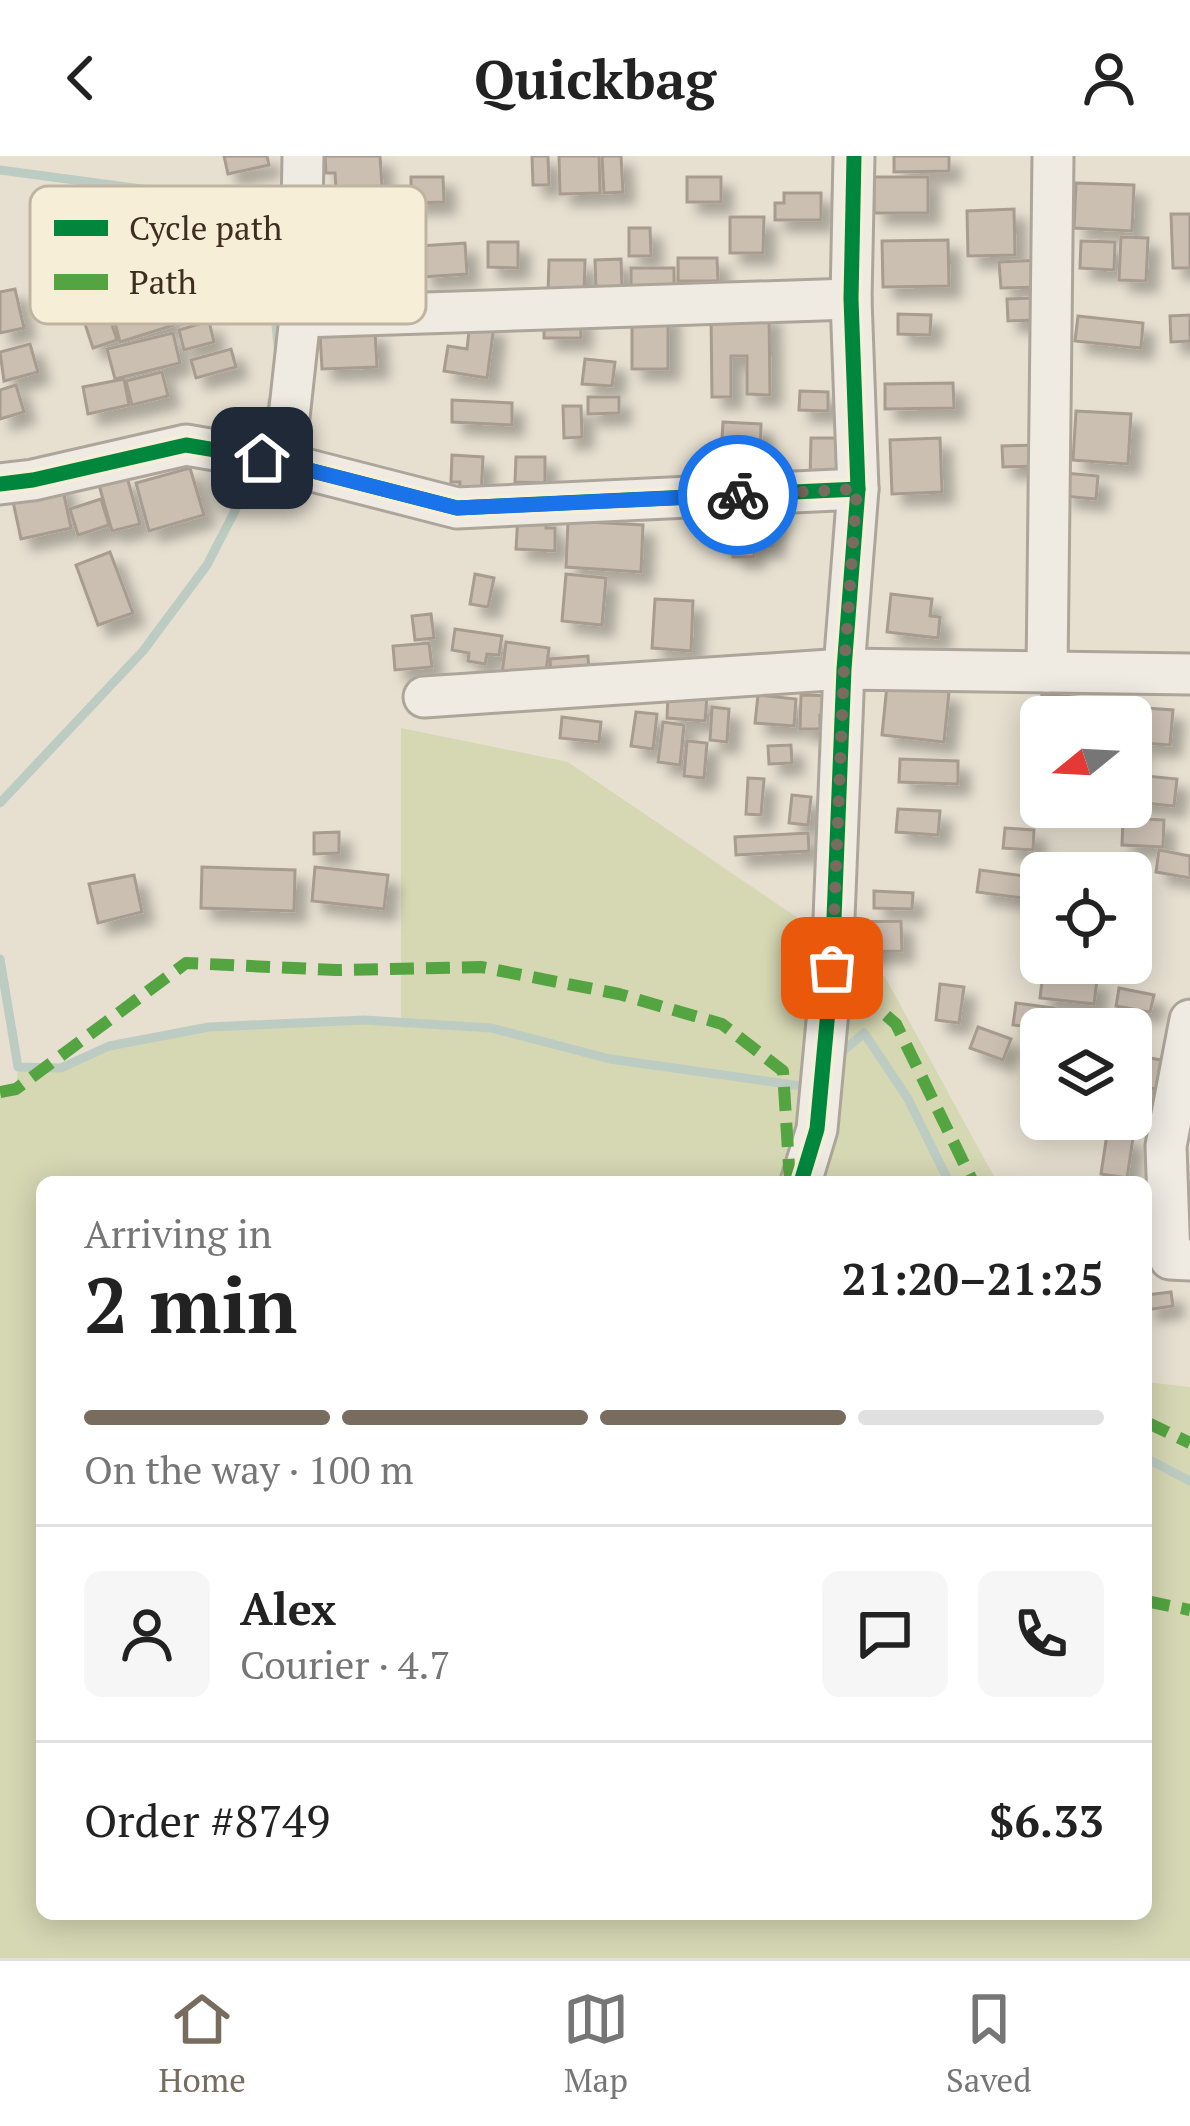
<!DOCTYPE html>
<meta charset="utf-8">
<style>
body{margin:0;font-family:"PT Serif",serif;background:#f6f6f6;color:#222;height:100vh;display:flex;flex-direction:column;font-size:45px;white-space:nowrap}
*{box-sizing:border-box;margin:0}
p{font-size:39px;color:#767676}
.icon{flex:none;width:66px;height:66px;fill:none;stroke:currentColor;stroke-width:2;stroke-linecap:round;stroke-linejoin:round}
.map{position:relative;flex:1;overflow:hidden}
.drawer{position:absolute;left:36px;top:1020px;width:1116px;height:744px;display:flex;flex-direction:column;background:#fff;border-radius:18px;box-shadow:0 6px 30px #0003}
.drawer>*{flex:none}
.needle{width:78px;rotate:252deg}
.tools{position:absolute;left:1020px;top:540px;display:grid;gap:24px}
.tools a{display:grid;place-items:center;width:132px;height:132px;border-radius:18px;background:#fff;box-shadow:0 6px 30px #0003;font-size:60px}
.pin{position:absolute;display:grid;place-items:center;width:102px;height:102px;color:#fff;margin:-51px;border-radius:24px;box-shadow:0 6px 18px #0006}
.courier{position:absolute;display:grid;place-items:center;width:120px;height:120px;margin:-60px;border:9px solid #1a73e8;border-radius:50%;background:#fff;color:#222;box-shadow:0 3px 15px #0007}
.headline em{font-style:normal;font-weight:800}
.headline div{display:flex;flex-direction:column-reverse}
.headline{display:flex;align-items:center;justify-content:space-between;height:204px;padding:0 48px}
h1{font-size:78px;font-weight:800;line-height:90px}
.bar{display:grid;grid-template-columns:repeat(4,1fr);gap:18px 12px;align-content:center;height:144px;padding:0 48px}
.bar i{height:15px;border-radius:9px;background:#e0e0e0}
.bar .active{background:#786c5e}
.bar p{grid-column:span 4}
.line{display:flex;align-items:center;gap:30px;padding:0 48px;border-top:3px solid #e0e0e0}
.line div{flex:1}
.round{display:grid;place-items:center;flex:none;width:126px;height:126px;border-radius:18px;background:#f6f6f6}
header{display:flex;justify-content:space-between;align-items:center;height:156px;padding:0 48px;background:#fff;font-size:54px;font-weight:800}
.tabs{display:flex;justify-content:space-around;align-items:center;height:168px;border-top:3px solid #e0e0e0;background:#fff;font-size:33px;color:#767676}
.tabs a{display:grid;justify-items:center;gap:6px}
.tabs .active{color:#786c5e}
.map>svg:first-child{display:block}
.green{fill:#d6d7b3}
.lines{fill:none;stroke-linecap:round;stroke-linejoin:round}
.stream{stroke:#bcccc2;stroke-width:9}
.building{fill:#cbbfb2;stroke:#a89c90;stroke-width:3;filter:url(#shadow)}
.minor-casing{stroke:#ada599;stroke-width:45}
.minor{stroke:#efebe3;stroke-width:39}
.quiet{stroke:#54a441;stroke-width:12;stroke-dasharray:24 12;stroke-linecap:butt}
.cycleway-casing{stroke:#f7eed8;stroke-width:22}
.cycleway{stroke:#00873e;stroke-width:15}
.done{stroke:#786c5e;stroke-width:12;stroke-dasharray:0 21.6}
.route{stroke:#1a73e8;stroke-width:15}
.key{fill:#f7eed8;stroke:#bfb4a1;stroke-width:3}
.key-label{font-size:33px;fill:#3d2e20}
</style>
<header><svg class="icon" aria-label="back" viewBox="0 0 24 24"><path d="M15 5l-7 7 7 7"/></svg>Quickbag<svg class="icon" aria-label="person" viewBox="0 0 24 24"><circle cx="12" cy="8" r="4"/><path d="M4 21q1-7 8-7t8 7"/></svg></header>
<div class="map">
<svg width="1190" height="1802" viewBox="0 0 1190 1802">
<defs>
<filter id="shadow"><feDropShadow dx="11" dy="11" stdDeviation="6" flood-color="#0004"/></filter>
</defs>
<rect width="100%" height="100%" fill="#e7e0d1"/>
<path class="green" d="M401 572 568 606 885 821 997 1026H42V1758H1146V1226L1190 1231V1802H0V936L16 933 18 911 61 912 109 890 209 871 401 866Z"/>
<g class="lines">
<g class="stream">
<path d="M0 14 149 34 273 140 279 199"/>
<path d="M263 294 272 245"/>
<path d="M0 647 143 495 207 409 258 310"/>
<path d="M0 803 18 911 61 912 109 890 209 871 364 864 491 872 610 903 801 930 811 922"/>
<path d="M838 899 864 877 908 943 949 1026"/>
<path d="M1146 1302 1190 1325"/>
</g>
</g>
<g class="building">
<path d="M224 0H267L269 9 228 18Z"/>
<path d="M325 0H380L382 30 336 33 335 17H326Z"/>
<path d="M532 0H548L549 29H533Z"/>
<path d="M559 0H599L600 37 560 38Z"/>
<path d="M602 0H621L623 36 604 37Z"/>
<path d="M894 0H949V15L894 16Z"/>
<path d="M411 21H443L444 46 411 47Z"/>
<rect x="687" y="21" width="34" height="25"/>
<rect x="874" y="21" width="54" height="36"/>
<path d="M1076 27 1134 29 1132 75 1074 72Z"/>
<path d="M784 37H821V64H775V47H784Z"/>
<path d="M1014 53 1015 99 968 100 967 55Z"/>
<path d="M1171 58H1190V112H1173Z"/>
<path d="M730 61H764L763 97H730Z"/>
<path d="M629 72H650L651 100H629Z"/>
<path d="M1121 81 1148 82 1146 125 1119 124Z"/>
<path d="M948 84 949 130 883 131 882 85Z"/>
<path d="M1081 85 1115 86 1114 114 1080 112Z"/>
<path d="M488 86H518V112L488 111Z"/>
<path d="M465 87 467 118 422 121 420 90Z"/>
<path d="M678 102H717L718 125H678Z"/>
<path d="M621 103 622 132 596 133 595 104Z"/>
<path d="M549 104H585L584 138 548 137Z"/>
<path d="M1042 104 1043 131 1001 132 999 106Z"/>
<rect x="631" y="112" width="43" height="28"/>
<path d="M15 133 24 172 0 177V136Z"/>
<path d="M165 139 174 169 120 186 112 156Z"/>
<path d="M1035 142 1036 164 1008 165 1007 143Z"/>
<rect x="632" y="156" width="36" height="57"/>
<path d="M769 157 770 239 747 238V200H731V241H712L711 158Z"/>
<path d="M580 158 581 182H544V159Z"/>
<path d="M898 158 931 159 930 179 898 178Z"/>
<path d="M1190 159V185L1171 186 1170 160Z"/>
<path d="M109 160 117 184 93 192 85 168Z"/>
<path d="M1078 160 1143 167 1141 192 1075 185Z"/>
<path d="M209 165 214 186 184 194 179 174Z"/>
<path d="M470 167 494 170 487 222 444 215 448 190 467 193Z"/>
<path d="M375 175 377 211 322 213 320 178Z"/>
<path d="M173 177 180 207 115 223 107 193Z"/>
<path d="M30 188 38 216 4 225 0 196Z"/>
<path d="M231 193 236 211 196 222 191 204Z"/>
<path d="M585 203 615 206 612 230 582 228Z"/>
<path d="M162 216 168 240 132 249 126 225Z"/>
<path d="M124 223 129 249 88 258 83 231Z"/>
<path d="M953 227 954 252 885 253V228Z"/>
<path d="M16 229 24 256 0 263V234Z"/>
<path d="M800 235 828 236V255L799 254Z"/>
<path d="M588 241H619V257L588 258Z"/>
<path d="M452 244 512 247V269L452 266Z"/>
<path d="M563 250H581L582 281 564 282Z"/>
<path d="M1076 255 1131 258 1128 308 1073 304Z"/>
<path d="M723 266 761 268 760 302 721 300Z"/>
<path d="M811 282H838L837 322H810Z"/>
<path d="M940 282 942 336 892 338 890 284Z"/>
<path d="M1038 289 1039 310 1003 311 1002 290Z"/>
<path d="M452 299 483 301 481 341 459 340 460 326H451Z"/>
<path d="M516 301H545V327L515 326Z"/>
<path d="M190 312 204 359 149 375 136 327Z"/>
<path d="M1065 317 1098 320 1096 343 1063 340Z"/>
<path d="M127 321 140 368 112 375 99 329Z"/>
<path d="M61 325 71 372 21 383 11 336Z"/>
<path d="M101 343 109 369 78 379 70 353Z"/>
<path d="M722 350 775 352 773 391H754V401H733V390H720Z"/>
<path d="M518 359 546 360V372H555V395L516 393Z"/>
<path d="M568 365 643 369 641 416 566 411Z"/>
<path d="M110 396 133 457 98 469 76 409Z"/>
<path d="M475 418 494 422 488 451 470 448Z"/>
<path d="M566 418 606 422 602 469 562 465Z"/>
<path d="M891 438 932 443 930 460 940 461 938 482 887 476Z"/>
<path d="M655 443 693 445 691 495 652 492Z"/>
<path d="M431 458 434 482 415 484 412 460Z"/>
<path d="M455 473 502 480 499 499 487 498 485 508 468 505 469 497 452 494Z"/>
<path d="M506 486 549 492 545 524 502 518Z"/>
<path d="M429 487 432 511 395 514 393 490Z"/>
<path d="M588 500 589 518 551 521 550 503Z"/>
<path d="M887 529 949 536 944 586 882 579Z"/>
<path d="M668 537 707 541 705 565 667 562Z"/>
<path d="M1042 538 1140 547 1134 609 1131 561H1041V601H1037Z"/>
<path d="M758 539 796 543 794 570 755 567Z"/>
<path d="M801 539 837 540 836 559H820V573H800Z"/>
<path d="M712 551 729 553 727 586 710 584Z"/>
<path d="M1145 552 1173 554 1170 589 1141 587Z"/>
<path d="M636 556 657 558 653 593 631 590Z"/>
<path d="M562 561 601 566 599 586 560 582Z"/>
<path d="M663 566 684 569 680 609 658 606Z"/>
<path d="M687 585 707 587 704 622 684 620Z"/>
<path d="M791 589 792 607 769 608 768 590Z"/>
<path d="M900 603 958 605V628L899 626Z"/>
<path d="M1136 619 1177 623 1174 650 1134 646Z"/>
<path d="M748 622 764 623 761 659 746 658Z"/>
<path d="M792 639 811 641 808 669 789 667Z"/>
<path d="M898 653 940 655 938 679 896 676Z"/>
<path d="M1123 662 1164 664 1163 691 1122 689Z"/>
<path d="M1005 672 1034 674 1033 694 1003 692Z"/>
<path d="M339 676V697L314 698V677Z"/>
<path d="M808 677 809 695 736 699 735 681Z"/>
<path d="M1159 694 1190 700V722L1156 716Z"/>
<path d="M202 711 295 714 294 755 201 752Z"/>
<path d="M315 711 388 719 384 753 312 745Z"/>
<path d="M980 714 1032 721 1030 743 977 736Z"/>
<path d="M134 719 142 756 98 767 89 728Z"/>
<path d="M874 735 913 737 912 753 874 752Z"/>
<path d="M901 765 902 795 854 796 853 766Z"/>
<path d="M1043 817 1097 824 1094 848 1040 842Z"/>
<path d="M940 828 964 831 959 867 936 864Z"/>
<path d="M1119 832 1154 839 1150 856 1116 850Z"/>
<path d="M1016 847 1054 852 1051 873 1013 869Z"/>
<path d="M978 871 1011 883 1003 904 970 892Z"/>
<path d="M1139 900 1161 904 1156 933 1134 929Z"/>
<path d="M1107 978 1133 982 1127 1022 1101 1018Z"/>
<path d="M1171 1136 1173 1150 1146 1154V1139Z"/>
</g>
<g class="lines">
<defs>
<g id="minor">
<path d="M300 161 851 143"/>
<path d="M284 307 300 161 303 0"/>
<path d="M0 328 33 324 186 289 262 302 457 352 858 333"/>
<path d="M1047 516 1053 0"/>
<path d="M424 541 844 513 1190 518"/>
<path d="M1190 864 1166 990 1170 1103 1190 1104"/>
<path d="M801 1026 817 973 832 812 844 513 858 333 851 143 854 0"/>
</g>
</defs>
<use href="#minor" class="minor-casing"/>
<use href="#minor" class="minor"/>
<g class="quiet">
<path d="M832 812 896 868 973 1026"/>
<path d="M0 936 16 933 186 807 336 814 481 811 619 838 722 868 783 915 790 1026"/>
<path d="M1146 1266 1190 1287"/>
<path d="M1146 1445 1190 1454"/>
</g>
<defs>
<g id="cycleway">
<path d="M0 328 33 324 186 289 262 302 457 352 858 333"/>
<path d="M801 1026 817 973 832 812 844 513 858 333 851 143 854 0"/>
</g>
</defs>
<use href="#cycleway" class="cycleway-casing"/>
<use href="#cycleway" class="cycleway"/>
</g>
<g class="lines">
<path class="done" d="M738 339 857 333 844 513 832 812"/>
<path class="route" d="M262 302 457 352 738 339"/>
</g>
<rect x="30" y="30" width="396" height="138" rx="18" class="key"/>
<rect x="54" y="64" width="54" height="16" fill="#00873e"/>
<rect x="54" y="118" width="54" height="16" fill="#54a441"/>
<g class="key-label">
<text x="129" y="84">Cycle path</text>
<text x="129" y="138">Path</text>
</g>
</svg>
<div class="tools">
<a><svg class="needle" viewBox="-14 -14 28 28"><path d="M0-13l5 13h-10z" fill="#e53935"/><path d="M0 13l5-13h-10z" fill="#767676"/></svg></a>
<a><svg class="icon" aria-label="locate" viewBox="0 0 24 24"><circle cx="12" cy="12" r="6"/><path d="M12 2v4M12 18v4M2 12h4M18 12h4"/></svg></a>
<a><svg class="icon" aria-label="layers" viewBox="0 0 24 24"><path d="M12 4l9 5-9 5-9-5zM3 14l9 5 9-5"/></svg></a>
</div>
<div class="pin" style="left:832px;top:812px;background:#ea580c"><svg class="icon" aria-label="bag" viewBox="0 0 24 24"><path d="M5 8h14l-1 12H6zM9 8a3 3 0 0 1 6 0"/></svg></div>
<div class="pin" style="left:262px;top:302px;background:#1f2937"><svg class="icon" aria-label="home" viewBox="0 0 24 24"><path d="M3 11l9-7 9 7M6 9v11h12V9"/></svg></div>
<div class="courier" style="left:738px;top:339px"><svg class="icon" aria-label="bike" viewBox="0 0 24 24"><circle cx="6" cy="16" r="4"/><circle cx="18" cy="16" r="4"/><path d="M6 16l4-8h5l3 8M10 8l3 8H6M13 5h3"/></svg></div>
<section class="drawer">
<div class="headline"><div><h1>2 min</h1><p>Arriving in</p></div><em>21:20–21:25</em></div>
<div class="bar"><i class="active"></i><i class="active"></i><i class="active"></i><i></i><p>On the way · 100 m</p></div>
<div class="line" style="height:216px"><a class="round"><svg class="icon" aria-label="person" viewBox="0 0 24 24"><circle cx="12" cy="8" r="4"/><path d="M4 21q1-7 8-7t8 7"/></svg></a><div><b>Alex</b><p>Courier · 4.7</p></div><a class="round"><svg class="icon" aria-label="chat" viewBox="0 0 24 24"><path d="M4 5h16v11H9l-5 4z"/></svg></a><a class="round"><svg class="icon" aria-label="phone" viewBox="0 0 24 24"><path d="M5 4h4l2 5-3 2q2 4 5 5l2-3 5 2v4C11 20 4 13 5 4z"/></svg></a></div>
<div class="line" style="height:156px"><div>Order #8749</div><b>$6.33</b></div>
</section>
</div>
<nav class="tabs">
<a class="active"><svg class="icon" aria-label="home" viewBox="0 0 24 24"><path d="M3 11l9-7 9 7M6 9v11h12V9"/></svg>Home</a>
<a><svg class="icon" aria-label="map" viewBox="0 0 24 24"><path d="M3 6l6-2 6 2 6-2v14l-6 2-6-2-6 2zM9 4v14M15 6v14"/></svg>Map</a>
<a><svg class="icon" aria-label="saved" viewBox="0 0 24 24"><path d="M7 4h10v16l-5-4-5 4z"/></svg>Saved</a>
</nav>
